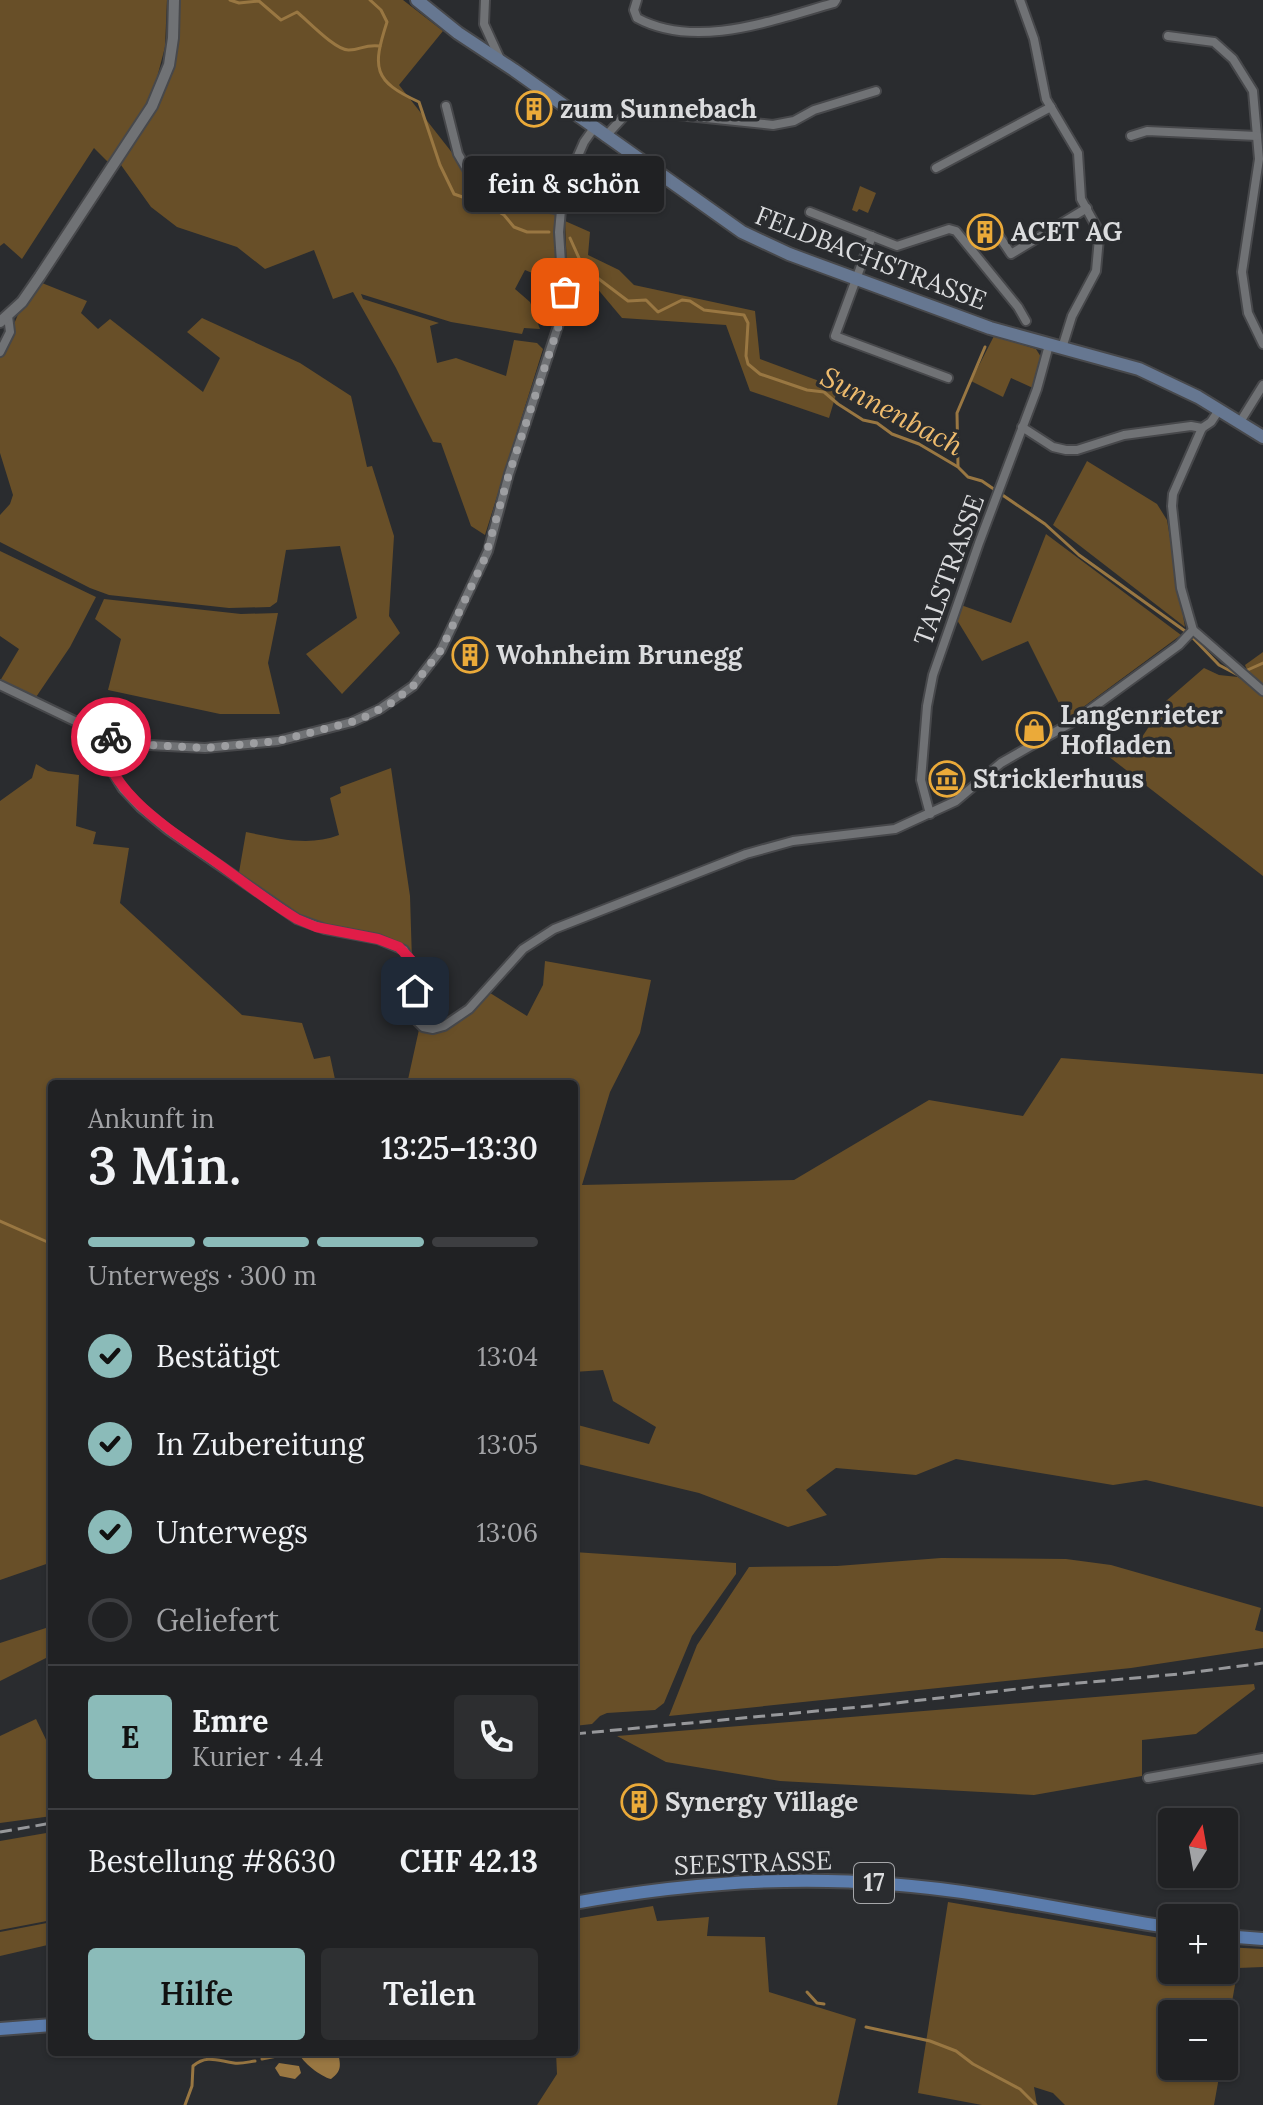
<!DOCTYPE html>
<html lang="de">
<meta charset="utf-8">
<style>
body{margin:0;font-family:Lora,serif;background:#2d2e30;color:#f1f3f6;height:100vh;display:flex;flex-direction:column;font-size:30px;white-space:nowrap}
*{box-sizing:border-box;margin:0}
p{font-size:26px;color:#a2a3a6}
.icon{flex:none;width:44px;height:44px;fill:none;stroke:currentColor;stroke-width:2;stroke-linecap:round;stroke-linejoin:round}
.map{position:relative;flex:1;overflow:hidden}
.sheet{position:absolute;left:48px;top:1080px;width:530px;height:976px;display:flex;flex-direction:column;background:#202123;border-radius:8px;box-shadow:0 2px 6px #0004,0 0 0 2px #3d3e41}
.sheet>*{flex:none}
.needle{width:52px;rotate:11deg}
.controls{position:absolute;left:1158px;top:1808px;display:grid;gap:16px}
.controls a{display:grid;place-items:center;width:80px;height:80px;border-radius:8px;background:#202123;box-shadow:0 2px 6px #0004,0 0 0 2px #3d3e41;font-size:40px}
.pin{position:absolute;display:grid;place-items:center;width:68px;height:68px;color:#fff;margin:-34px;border-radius:16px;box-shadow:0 4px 12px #0006}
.courier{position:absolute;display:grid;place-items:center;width:80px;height:80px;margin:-40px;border:6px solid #e11d48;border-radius:50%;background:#fff;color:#222;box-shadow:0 2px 10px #0007}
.bubble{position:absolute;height:56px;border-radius:8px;background:#202123;box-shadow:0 2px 6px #0004,0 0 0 2px #3d3e41;font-size:26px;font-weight:600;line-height:56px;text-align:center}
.headline em{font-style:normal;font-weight:600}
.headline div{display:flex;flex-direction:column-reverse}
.headline{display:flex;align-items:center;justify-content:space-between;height:136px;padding:0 40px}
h1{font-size:52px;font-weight:600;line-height:60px}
.bar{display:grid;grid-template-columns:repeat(4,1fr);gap:12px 8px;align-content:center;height:96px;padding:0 40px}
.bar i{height:10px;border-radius:6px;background:#3d3e41}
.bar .on{background:#8bbbb9}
.bar p{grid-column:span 4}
.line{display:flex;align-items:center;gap:20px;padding:0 40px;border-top:2px solid #3d3e41}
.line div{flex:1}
.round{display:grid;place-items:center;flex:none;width:84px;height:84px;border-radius:8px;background:#2d2e30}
ol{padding:0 40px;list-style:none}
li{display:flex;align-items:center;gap:24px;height:88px}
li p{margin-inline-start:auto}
li .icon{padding:8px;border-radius:50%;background:#8bbbb9;color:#111;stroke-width:4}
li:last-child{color:#a2a3a6}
li i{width:44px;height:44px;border:4px solid #3d3e41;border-radius:50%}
.cta{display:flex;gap:16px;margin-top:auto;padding:16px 40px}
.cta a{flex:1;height:92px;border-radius:8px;background:#8bbbb9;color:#111;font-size:32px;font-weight:600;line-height:92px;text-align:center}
.cta a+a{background:#2d2e30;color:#f1f3f6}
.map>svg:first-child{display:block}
.green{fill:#684f28}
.water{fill:#997742}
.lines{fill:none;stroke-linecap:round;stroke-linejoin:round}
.stream{stroke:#997742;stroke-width:3}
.minor-casing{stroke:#47484b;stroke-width:12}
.tertiary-casing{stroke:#47484b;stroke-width:14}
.secondary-casing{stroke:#47484b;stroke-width:16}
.primary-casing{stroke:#47484b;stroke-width:16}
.minor{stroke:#707275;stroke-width:8}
.tertiary{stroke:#707275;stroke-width:10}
.secondary{stroke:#667791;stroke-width:12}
.primary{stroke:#5b7cac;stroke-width:12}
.rail{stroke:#97989b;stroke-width:3;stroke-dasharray:12 6;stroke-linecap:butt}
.done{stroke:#9d9ea1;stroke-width:8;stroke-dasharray:0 14.4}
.route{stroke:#e11d48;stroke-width:10}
.labels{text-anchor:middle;stroke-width:7;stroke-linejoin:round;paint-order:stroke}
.shield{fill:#2a2c2f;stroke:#a6a7aa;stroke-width:2}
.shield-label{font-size:24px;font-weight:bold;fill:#dbdcde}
.poi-label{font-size:26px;font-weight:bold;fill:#dbdcde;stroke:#2a2c2f;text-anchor:start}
.street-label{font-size:26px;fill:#dbdcde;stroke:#2a2c2f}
.water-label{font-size:28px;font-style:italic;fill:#eebb6d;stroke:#2a2c2f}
</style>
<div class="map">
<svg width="1263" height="2105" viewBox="0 0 1263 2105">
<rect width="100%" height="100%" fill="#2a2c2f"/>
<g class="green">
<path d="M0 0H167L165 47 153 93 178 43 179 0H403L443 31 399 85 457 159 563 204 562 270 549 280 525 270 515 289 530 302 540 329 524 328 522 334 451 322 361 294 363 299 439 323 430 326 437 363 456 358 506 376 514 340 537 343 543 349 485 535 471 526 441 443 433 442 396 368 353 292 333 299 314 250 265 269 237 247 177 227 151 207 121 165 107 161 94 148 22 259 4 243 0 246Z"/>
<path d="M860 186 876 193 868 213 859 209 857 212 852 210Z"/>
<path d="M565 221 590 232 588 255 619 270 634 285 755 311 760 359 838 388 829 418 750 391 726 325 622 318 585 274 567 269Z"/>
<path d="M42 283 87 301 81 313 98 329 110 319 203 392 220 358 187 332 202 318 300 363 351 396 367 467 372 466 394 536 389 616 400 633 342 694 306 654 357 618 340 546 286 550 277 602 270 607 229 608 109 595 90 588 0 542V515L10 504 13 495 0 453V358L19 312Z"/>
<path d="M994 336 1036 349 1041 357 1033 388 1011 378 1003 397 971 381Z"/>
<path d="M1087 461 1157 504 1167 520 1185 627 1053 525Z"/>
<path d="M1046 534 1181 635 1067 719 1028 641 982 661 957 620 961 605 1011 623Z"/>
<path d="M0 551 96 597 70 647 34 700 0 681 19 649 0 636Z"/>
<path d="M104 599 241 614 278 613 268 663 280 714H220L108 690 121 639 95 619Z"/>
<path d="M1263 652V685L1250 677 1245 665Z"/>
<path d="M1204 668 1219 675 1238 677 1263 696V876L1108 756 1105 751 1142 737 1166 701Z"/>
<path d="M36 764 48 771 79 775 76 826 96 832 93 844 129 848 120 903 242 1015 302 1023 314 1059 330 1056 336 1084H52V1562L0 1580V801L32 778Z"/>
<path d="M391 768 410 896 412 961 393 944 316 927 238 878 246 832C276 838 309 847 339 835L330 798 341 793 340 787Z"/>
<path d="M545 961 651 980 640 1033 610 1092 582 1185 794 1180 929 1100 1023 1116 1061 1058 1263 1074V1507L1146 1480 1113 1485 956 1459 916 1475 836 1468 806 1490 827 1515 788 1527 699 1493 574 1463V1424L649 1444 656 1427 613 1401 603 1370 574 1372V1084H407L420 1025 437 1028 487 991 527 1016 543 985Z"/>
<path d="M574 1552 736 1563V1574L692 1636 664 1703 655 1710 607 1713 600 1716 592 1724 574 1726Z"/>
<path d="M941 1558 1066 1559 1111 1565 1261 1608 1255 1630 1263 1632V1648L1131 1668 669 1716 697 1645 749 1567 837 1566Z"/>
<path d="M52 1626V1655L0 1681V1643Z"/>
<path d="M1254 1684 1255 1689 1196 1734 1142 1740V1776L1034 1795 780 1781 666 1762 617 1736Z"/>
<path d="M36 1719 52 1752V1816L0 1823V1736Z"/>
<path d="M52 1832V1920L0 1930V1841Z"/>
<path d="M948 1902 1172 1940V1970H1224V1947L1263 1949V1967L1238 1968 1224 2047V2014H1172V2066H1221L1214 2105H1065L1053 2093 1034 2087 1037 2105H982L918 2093Z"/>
<path d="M653 1906 657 1921 709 1917 707 1936 765 1937 769 1992 856 2019 837 2105H537L557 2074 556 2052H574V1919Z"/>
<path d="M52 1922V1944L0 1956V1932Z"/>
</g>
<g class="water">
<path d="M298 2052H338C340 2064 343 2070 331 2079 321 2077 302 2062 298 2052Z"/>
<path d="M279 2063 299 2066 301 2073 295 2079 280 2076 275 2068Z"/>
</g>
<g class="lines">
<g class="stream">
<path d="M230 0 239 3 259 1 281 20 297 12C307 20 336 51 349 50 361 50 364 44 380 46"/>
<path d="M370 0 381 10 387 22C372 68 373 81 419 102L440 165 454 194 491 207 504 215 514 227 527 232H549"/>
<path d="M570 238 583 267 628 301 646 300 658 312 682 300 690 301 704 310 744 315 748 323 746 356 748 364 760 374 807 390 824 392 838 404 863 420 877 423 892 434 919 444 958 467 968 477 982 481 1045 524 1079 555 1185 631"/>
<path d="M958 466 957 413 985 347"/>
<path d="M1193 638 1219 665 1238 675"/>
<path d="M1243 672 1263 663"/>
<path d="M0 1221 52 1244"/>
<path d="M807 1992 817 2003 824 2004"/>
<path d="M866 2027 930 2041 956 2051 973 2064 1020 2089 1036 2105"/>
<path d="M262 2059 277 2056 281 2052"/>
<path d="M185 2105 192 2086 193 2066C207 2054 218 2061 234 2063 241 2064 248 2062 255 2061"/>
</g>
<defs>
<g id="minor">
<path d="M485 0 484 24 500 59"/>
<path d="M637 0 634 10 637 18C696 50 773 20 834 3L836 0"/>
<path d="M1020 0 1034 39 1046 99 1078 153 1081 199 1097 228 1099 238 1096 271 1072 316 1062 348"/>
<path d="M1168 36 1214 42 1233 59 1253 91 1259 159 1242 272 1248 313 1263 344"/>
<path d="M446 106 458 154 468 171 478 178 512 189 534 205 561 210"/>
<path d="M1131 136 1147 131 1257 136"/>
<path d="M605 137 626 114 639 111 773 125 794 121 814 110 876 91"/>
<path d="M936 168 1051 107"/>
<path d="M810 212 897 246 949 229 956 231 1018 307 1026 321"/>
<path d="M997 233 1011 254 1087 208"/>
<path d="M872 236 835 336 948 378"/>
<path d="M0 352 10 332 8 316"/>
<path d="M1219 410 1211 422 1202 428 1173 494 1172 506 1181 588 1193 630 1263 691"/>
<path d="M1240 422 1263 385"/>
<path d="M1022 427 1053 447 1066 450H1077L1124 435 1191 426 1202 428"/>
<path d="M0 685 106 736 149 745 205 748 278 741 352 722 380 709 413 686 441 650 488 551 509 474 564 308 559 232 561 210 574 165 584 142 594 128"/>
<path d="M95 732 104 758 123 789 140 807 168 830 297 919 325 929 378 939 404 950 414 970 416 1020 423 1027 433 1029 444 1026 469 1009 523 949 554 929 746 854 793 841 895 829 956 801 1001 763 1076 720 1179 645 1193 630"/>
<path d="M930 814 921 780 927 706 933 675 979 543 1037 389 1049 345"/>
<path d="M1148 1778 1263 1758"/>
</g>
<path id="tertiary" d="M0 322 22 302 40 276 152 106 169 65 173 38 174 0"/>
<path id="secondary" d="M417 0 458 33 514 70 742 232 789 254 990 328 1139 369 1198 397 1263 437"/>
<g id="primary">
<path d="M574 1903C679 1884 782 1875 889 1884 984 1891 1078 1913 1172 1928"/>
<path d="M1224 1936 1263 1939"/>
<path d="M0 2029 52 2025"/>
</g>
</defs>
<use href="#minor" class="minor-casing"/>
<use href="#tertiary" class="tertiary-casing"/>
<use href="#secondary" class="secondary-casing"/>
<use href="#primary" class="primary-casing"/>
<use href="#minor" class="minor"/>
<use href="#tertiary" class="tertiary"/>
<use href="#secondary" class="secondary"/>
<use href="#primary" class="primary"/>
<g class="rail">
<path d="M574 1734 870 1706 1034 1687 1180 1674 1263 1663"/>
<path d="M0 1832 52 1823"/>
</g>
</g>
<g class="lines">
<path class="done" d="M111 737 149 745 205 748 278 741 359 720 390 704 413 686 441 650 485 558 509 474 563 313 565 292"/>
<path class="route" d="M111 737 95 732C113 798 168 828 220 865 245 883 270 903 297 919L316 927 378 939 399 947 412 961 415 991"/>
</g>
<defs>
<symbol id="building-ring" viewBox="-11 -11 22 22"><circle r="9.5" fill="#2a2c2f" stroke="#ebaa39" stroke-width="1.5"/><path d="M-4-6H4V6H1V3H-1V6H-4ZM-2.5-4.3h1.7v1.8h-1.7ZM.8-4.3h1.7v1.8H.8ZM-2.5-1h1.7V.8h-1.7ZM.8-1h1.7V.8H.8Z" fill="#ebaa39"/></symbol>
<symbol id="shop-ring" viewBox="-11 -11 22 22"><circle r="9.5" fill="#2a2c2f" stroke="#ebaa39" stroke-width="1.5"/><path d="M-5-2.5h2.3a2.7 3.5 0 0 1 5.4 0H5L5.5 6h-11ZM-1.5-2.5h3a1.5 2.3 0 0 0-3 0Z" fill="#ebaa39"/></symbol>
<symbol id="museum-ring" viewBox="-11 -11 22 22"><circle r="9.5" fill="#2a2c2f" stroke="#ebaa39" stroke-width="1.5"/><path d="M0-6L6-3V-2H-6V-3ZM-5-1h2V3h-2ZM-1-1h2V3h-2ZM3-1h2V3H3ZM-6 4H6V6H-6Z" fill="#ebaa39"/></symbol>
</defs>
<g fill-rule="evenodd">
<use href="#building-ring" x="514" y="89" width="40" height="40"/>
<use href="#building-ring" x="965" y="212" width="40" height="40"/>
<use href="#building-ring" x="450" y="635" width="40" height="40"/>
<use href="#shop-ring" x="1014" y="710" width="40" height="40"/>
<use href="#museum-ring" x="927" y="759" width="40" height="40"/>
<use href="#building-ring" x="619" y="1782" width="40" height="40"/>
</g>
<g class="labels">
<rect class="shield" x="854" y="1863" width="40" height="40" rx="6"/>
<g class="shield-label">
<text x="874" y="1891">17</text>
</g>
<g class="poi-label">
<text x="560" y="118">zum Sunnebach</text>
<text x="1011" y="241">ACET AG</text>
<text x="496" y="664">Wohnheim Brunegg</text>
<text x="1060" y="724">Langenrieter<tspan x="1060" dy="30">Hofladen</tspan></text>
<text x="973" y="788">Stricklerhuus</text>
<text x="665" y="1811">Synergy Village</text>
</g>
<g class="street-label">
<text transform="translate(871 258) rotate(21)" y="9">FELDBACHSTRASSE</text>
<text transform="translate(949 570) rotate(-70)" y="9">TALSTRASSE</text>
<text transform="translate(753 1863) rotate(-2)" y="9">SEESTRASSE</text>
</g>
<g class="water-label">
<text transform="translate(892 411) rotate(28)" y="10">Sunnenbach</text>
</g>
</g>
</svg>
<div class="controls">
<a><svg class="needle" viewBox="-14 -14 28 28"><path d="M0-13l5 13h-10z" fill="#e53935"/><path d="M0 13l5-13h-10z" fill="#a2a3a6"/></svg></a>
<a>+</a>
<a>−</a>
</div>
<div class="pin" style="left:565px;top:292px;background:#ea580c"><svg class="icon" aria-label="bag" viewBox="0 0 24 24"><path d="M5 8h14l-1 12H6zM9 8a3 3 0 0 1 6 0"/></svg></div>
<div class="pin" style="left:415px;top:991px;background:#1f2937"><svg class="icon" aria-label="home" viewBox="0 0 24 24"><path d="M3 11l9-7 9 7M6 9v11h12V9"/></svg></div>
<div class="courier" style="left:111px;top:737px"><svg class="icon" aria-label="bike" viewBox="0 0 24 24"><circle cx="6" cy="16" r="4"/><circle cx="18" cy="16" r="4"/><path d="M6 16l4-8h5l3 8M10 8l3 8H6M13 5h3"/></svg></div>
<div class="bubble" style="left:464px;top:156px;width:200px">fein &amp; schön</div>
<section class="sheet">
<div class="headline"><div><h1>3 Min.</h1><p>Ankunft in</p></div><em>13:25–13:30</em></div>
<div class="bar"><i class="on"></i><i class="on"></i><i class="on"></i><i></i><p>Unterwegs · 300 m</p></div>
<ol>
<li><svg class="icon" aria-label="check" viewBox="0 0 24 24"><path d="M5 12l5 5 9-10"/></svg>Bestätigt<p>13:04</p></li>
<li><svg class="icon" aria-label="check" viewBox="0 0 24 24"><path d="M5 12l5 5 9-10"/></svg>In Zubereitung<p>13:05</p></li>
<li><svg class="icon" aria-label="check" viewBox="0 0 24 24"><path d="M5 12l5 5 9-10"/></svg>Unterwegs<p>13:06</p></li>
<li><i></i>Geliefert</li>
</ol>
<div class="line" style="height:144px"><b class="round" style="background:#8bbbb9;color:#111">E</b><div><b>Emre</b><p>Kurier · 4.4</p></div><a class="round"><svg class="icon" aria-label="phone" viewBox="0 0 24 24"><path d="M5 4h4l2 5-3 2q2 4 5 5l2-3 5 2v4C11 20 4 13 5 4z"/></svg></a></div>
<div class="line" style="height:104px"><div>Bestellung #8630</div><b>CHF 42.13</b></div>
<div class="cta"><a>Hilfe</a><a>Teilen</a></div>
</section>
</div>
